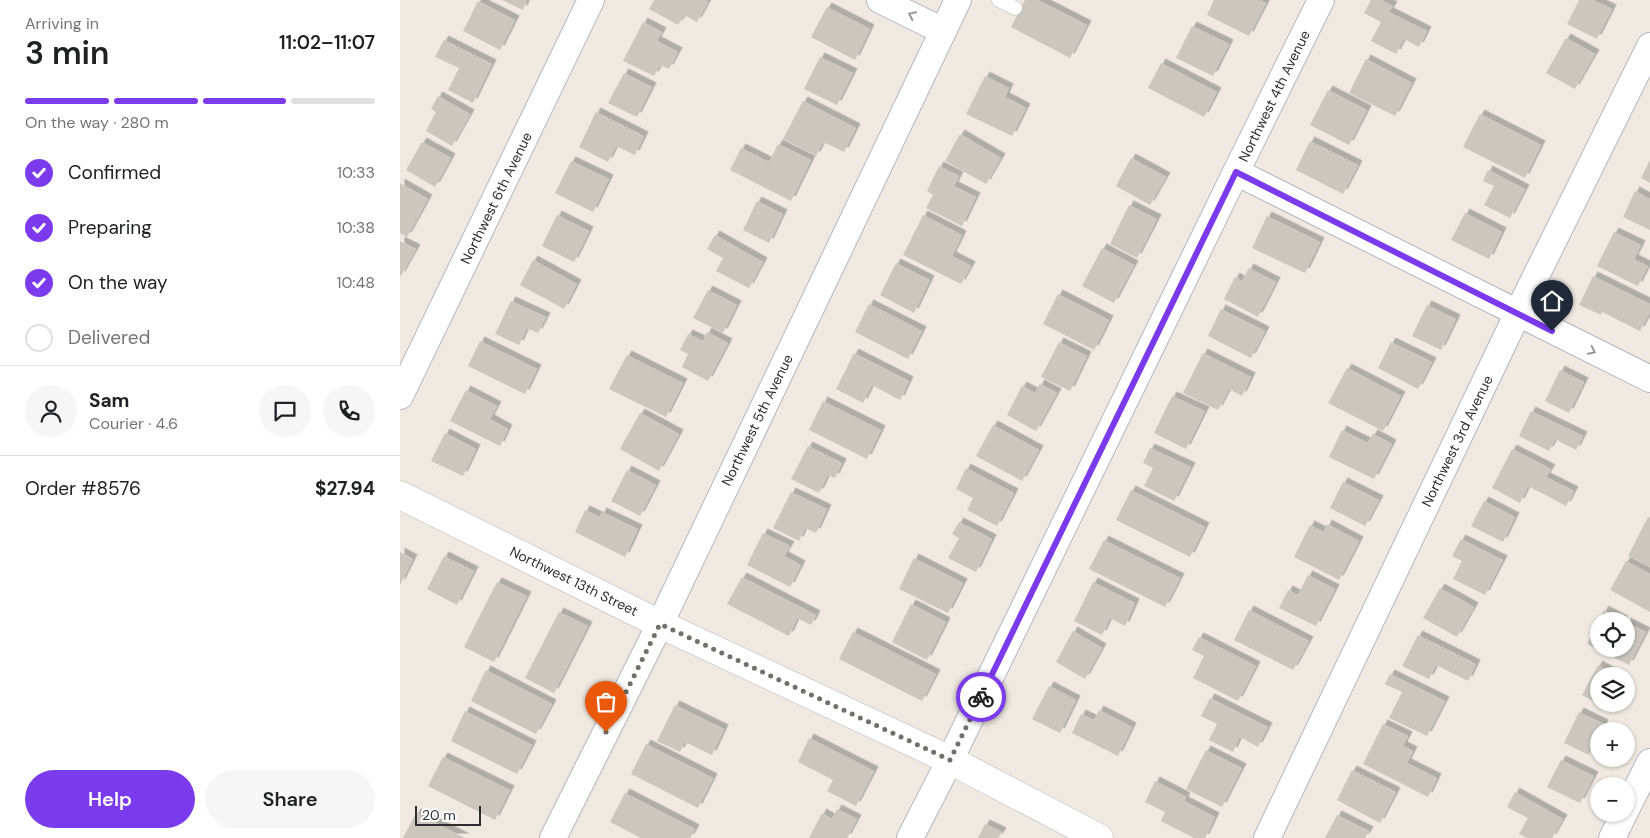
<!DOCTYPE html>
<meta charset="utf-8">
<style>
body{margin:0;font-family:"DM Sans",sans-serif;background:#f6f6f6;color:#202124;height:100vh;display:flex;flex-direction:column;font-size:19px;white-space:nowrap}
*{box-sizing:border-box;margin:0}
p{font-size:16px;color:#757577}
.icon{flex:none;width:28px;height:28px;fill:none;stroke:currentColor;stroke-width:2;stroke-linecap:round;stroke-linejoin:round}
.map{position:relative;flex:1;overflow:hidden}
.details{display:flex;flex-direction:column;background:#fff;width:400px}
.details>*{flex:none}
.controls{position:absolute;left:1190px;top:612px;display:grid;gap:10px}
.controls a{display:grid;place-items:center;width:45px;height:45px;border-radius:50%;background:#fff;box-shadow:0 1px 4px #0004;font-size:25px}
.scale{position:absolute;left:15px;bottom:12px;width:66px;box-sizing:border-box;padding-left:5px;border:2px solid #2e2e2e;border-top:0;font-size:14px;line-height:18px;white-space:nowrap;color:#2e2e2e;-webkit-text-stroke:4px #fff;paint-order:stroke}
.pin{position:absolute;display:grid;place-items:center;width:42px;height:42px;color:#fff;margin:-51px -21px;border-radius:50% 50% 50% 0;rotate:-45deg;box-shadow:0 0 5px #0007}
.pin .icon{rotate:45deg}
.courier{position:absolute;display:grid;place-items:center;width:50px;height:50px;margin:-25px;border:4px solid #7c3aed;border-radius:50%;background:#fff;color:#222;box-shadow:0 1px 6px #0007}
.head em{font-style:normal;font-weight:600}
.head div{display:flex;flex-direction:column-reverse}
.head{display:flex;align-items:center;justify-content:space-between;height:85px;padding:0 25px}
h1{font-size:32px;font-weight:600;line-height:38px}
.bar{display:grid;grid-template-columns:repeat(4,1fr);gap:8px 5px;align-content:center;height:60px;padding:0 25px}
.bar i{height:6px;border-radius:4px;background:#e0e0e0}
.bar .active{background:#7c3aed}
.bar p{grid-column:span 4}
.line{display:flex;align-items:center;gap:12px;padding:0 25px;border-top:1px solid #e0e0e0}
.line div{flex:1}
.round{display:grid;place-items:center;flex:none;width:52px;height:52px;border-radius:26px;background:#f6f6f6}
ol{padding:0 25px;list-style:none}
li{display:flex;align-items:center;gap:15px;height:55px}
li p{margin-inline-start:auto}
li .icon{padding:5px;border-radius:50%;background:#7c3aed;color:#fff;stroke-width:4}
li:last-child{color:#757577}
li i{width:28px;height:28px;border:2px solid #e0e0e0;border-radius:50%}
.primary-button{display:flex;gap:10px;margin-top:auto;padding:10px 25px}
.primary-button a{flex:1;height:58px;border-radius:30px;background:#7c3aed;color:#fff;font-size:20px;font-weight:600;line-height:58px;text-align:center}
.primary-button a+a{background:#f6f6f6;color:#202124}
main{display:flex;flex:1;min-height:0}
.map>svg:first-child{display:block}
.building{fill:#cbc7bf;filter:url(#shadow)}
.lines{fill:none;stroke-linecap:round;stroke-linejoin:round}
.lane-casing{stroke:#b4b7c1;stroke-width:15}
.street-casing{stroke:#b4b7c1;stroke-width:28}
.secondary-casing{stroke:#b4b7c1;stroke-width:29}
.lane{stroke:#fff;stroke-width:14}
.street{stroke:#fff;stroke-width:26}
.secondary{stroke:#fff;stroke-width:28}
.oneway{stroke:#969696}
.done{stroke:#726f6d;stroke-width:5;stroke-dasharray:0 9}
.route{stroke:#7c3aed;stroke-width:6}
.labels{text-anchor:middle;stroke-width:4;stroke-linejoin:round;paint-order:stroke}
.street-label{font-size:14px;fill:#2e2e2e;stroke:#fff}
</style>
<main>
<section class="details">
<div class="head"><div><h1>3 min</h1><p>Arriving in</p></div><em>11:02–11:07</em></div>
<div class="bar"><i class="active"></i><i class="active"></i><i class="active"></i><i></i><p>On the way · 280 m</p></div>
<ol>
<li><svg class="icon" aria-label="check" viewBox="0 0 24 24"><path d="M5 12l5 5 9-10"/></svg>Confirmed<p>10:33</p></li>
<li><svg class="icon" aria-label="check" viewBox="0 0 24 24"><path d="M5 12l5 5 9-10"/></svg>Preparing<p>10:38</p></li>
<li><svg class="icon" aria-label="check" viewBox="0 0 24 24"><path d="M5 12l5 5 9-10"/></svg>On the way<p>10:48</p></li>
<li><i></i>Delivered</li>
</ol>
<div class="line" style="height:90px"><a class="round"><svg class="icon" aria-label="person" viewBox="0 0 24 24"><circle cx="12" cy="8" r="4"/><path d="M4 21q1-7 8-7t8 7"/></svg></a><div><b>Sam</b><p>Courier · 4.6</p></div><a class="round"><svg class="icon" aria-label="chat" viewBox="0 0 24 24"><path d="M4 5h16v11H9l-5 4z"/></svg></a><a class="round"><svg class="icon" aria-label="phone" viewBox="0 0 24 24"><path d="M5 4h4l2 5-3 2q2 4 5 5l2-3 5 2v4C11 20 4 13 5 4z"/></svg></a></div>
<div class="line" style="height:65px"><div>Order #8576</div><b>$27.94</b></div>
<div class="primary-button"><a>Help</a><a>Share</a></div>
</section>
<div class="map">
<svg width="1250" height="838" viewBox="0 0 1250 838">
<defs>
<filter id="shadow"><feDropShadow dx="4.5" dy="-4.5" stdDeviation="0" flood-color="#0004"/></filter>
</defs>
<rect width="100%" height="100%" fill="#efe9e1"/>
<g class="building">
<path d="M102 0H127L123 10Z"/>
<path d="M254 0H305L308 2 297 22 284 15 278 25 249 9Z"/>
<path d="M625 0H638L687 25 670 58 611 27Z"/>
<path d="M814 0H860L866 3 849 36 807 15Z"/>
<path d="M971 0H981L993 6 989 12 1027 31 1019 47 1004 39 996 54 971 41 981 22 964 13Z"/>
<path d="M1179 0H1193L1212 9 1197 39 1167 24Z"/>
<path d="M78 1 115 20 100 50 63 31Z"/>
<path d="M427 7 470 29 455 60 411 37Z"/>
<path d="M243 22 262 32 257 41 278 52 269 69 260 65 254 76 223 61Z"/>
<path d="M792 26 829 44 813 76 776 58Z"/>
<path d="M1166 38 1195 54 1175 89 1146 73Z"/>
<path d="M44 40 92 64 73 103 48 90 59 68 35 57Z"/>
<path d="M420 57 453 73 437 105 404 89Z"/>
<path d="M966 59 1012 83 995 116 949 93Z"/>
<path d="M761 63 817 92 804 117 748 88Z"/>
<path d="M224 73 252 87 237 117 208 103Z"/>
<path d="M585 76 609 88 605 97 626 108 612 136 566 114Z"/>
<path d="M928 90 967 110 949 145 910 125Z"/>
<path d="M38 96 70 114 52 146 26 131 36 112 31 109Z"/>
<path d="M403 101 456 128 444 152 423 142 416 156 383 139Z"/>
<path d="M196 112 244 136 235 155 216 146 208 162 179 147Z"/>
<path d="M1080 114 1141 145 1125 178 1063 147Z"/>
<path d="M560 134 601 158 586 184 545 161Z"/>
<path d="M910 141 958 165 943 194 896 170Z"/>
<path d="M22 142 51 158 35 187 6 170Z"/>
<path d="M378 144 411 160 391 201 330 170 341 148 369 162Z"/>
<path d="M731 158 766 177 750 205 716 186Z"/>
<path d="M1250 160V183L1241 178Z"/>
<path d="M171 161 209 179 193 212 155 193Z"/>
<path d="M539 166 559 176 554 186 576 197 562 226 526 208 533 195 527 191Z"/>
<path d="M1088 170 1125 189 1110 218 1084 205 1094 186 1083 181Z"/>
<path d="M0 183 28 199 7 237 0 233Z"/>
<path d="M1235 191 1250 199V230L1223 217Z"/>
<path d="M357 201 383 214 369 243 343 230Z"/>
<path d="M729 205 757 219 737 258 710 244Z"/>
<path d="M1065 213 1102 232 1089 259 1051 240Z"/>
<path d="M157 215 189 231 174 262 142 246Z"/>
<path d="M523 215 562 235 552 256 571 266 561 284 503 255Z"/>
<path d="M867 216 920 242 905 273 852 248Z"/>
<path d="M1214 232 1241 245 1234 259 1248 266 1238 286 1197 266Z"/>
<path d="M315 235 363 262 349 288 316 271 323 258 307 249Z"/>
<path d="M0 241 16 249 0 277Z"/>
<path d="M702 248 734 265 714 303 682 286Z"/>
<path d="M133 260 177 284 164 309 120 285Z"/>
<path d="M496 263 530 280 514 313 480 295Z"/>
<path d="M849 268 876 282 858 317 824 299 835 277 842 281Z"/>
<path d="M1193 276 1250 304V312L1240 331 1202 312 1201 315 1179 305Z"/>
<path d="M308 290 337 305 323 333 293 318Z"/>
<path d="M658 294 709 320 694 350 643 324Z"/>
<path d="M111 301 146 317 138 333 127 328 119 345 95 334Z"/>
<path d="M469 304 522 331 508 359 455 332Z"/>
<path d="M1027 305 1056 319 1041 350 1012 336Z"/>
<path d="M821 309 865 331 851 358 808 336Z"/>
<path d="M307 332 328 343 308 381 282 367 288 354 280 350 288 334 303 341Z"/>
<path d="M80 341 137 369 125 394 68 366Z"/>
<path d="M659 342 687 356 670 391 641 377Z"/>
<path d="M991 342 1032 362 1018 389 978 368Z"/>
<path d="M454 353 509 381 500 400 472 385 463 403 436 389Z"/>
<path d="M803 353 851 377 842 396 829 389 818 410 783 393Z"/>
<path d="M227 355 283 383 266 417 209 389Z"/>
<path d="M947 368 1001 396 983 431 928 403Z"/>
<path d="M1160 370 1184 382 1169 413 1145 401Z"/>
<path d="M640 384 657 393 636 431 607 415 622 386 635 393Z"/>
<path d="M66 390 97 406 90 419 108 429 100 446 50 421Z"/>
<path d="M772 396 805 411 786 449 754 433Z"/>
<path d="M423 401 481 430 467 459 409 430Z"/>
<path d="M1131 411 1183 436 1176 450 1155 439 1149 451 1119 436Z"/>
<path d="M240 413 279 434 259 471 220 449Z"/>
<path d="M593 425 639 450 622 481 576 456Z"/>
<path d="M942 430 968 443 973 434 992 444 974 479 929 457Z"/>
<path d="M45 433 76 449 63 476 31 461Z"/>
<path d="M408 446 442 463 435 478 428 475 419 493 391 479Z"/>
<path d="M750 448 791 467 774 501 744 486 753 468 743 463Z"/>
<path d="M1112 449 1151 469 1146 477 1174 491 1166 506 1128 486 1120 503 1092 488Z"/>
<path d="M566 468 614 493 597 526 567 510 573 498 556 489Z"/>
<path d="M227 470 256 485 240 516 211 501Z"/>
<path d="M943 482 979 500 965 526 930 508Z"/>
<path d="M731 490 805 527 790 557 716 520Z"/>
<path d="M391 492 427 509 416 533 405 528 399 541 373 528Z"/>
<path d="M1084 501 1115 517 1103 542 1071 526Z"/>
<path d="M185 510 200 517 202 512 238 529 225 557 175 532Z"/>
<path d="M1248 517 1250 518V567L1228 556Z"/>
<path d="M559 522 592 539 576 572 548 558 559 538 552 534Z"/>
<path d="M927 524 959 541 939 580 894 557 910 525 924 532Z"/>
<path d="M363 533 390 546 384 556 401 565 390 587 347 565Z"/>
<path d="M1061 539 1103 560 1085 595 1053 579 1062 561 1052 556Z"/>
<path d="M704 540 780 578 765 607 689 569Z"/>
<path d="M0 552 13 559 0 585Z"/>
<path d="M44 556 74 571 57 605 27 589Z"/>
<path d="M514 558 563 583 548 613 499 589Z"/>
<path d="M1226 561 1250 574V612L1210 590Z"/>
<path d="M908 575 935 589 916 626 879 608 888 590 898 595Z"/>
<path d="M342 577 416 615 411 625 397 618 389 636 327 604Z"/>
<path d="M97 582 127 596 94 662 64 647Z"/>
<path d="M693 582 735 603 725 626 710 618 702 635 674 621Z"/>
<path d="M1040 588 1074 607 1057 637 1023 618Z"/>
<path d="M511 604 546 622 527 660 492 642Z"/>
<path d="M849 610 909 641 893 670 834 640Z"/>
<path d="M1204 610 1225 621H1199V649H1226V622L1246 632 1229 665 1187 644Z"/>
<path d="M159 612 188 626 154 693 125 678Z"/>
<path d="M673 631 702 648 685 679 656 662Z"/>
<path d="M453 632 536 674 522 701 439 659Z"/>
<path d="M1018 635 1076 664 1068 681 1036 665 1029 679 1002 666Z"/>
<path d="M799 637 856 666 838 701 793 678 804 656 792 650Z"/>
<path d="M1198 665 1218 676H1199V704H1215L1211 711 1182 695Z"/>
<path d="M86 670 152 704 136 734 71 701Z"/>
<path d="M990 674 1045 701 1027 736 989 718 1002 692 985 684Z"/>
<path d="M649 686 676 700 660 733 632 719Z"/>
<path d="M810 698 868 727 858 747 840 737 833 752 809 740 817 724 801 716Z"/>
<path d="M275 705 324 729 312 755 285 742 280 752 257 741Z"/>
<path d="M699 710 732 727 718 756 672 733 681 714 694 720Z"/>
<path d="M65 711 132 745 117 774 51 741Z"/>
<path d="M1179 712 1204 724 1201 731H1199V735L1189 755 1164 743Z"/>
<path d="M983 724 1008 736 1003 746 1013 751 1007 763 1037 778 1028 797 963 764Z"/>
<path d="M409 738 474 771 456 806 427 791 433 780 398 762Z"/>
<path d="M246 744 313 778 298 808 231 774Z"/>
<path d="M806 750 842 768 822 807 786 789Z"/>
<path d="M43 757 110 790 95 820 28 786Z"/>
<path d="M1161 760 1194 776 1180 803 1147 787Z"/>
<path d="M952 770 996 792 980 823 937 800Z"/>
<path d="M755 781 786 797 784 801 815 817 805 838H794L761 821 765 812 745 802Z"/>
<path d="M1115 792 1163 819 1152 838H1127L1119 834 1128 818 1107 807Z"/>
<path d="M225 793 295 829 290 838H241L210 822Z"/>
<path d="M437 809 457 819 447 838H409L422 813 432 819Z"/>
<path d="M16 813 65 838H3Z"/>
<path d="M937 815 969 831 965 838H925Z"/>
<path d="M585 824 602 832 598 838H578Z"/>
</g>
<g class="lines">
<defs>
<path id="lane" d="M599 0 615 8"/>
<g id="street">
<path d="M480 0 543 31"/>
<path d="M836 172 1250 379"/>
<path d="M0 396 191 0"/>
<path d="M1226 810 1250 762"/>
<path d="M153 838 260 624 558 0"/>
<path d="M510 838 550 760 836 172 921 0"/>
<path d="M867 838 1125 298 1250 46"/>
<path d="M1212 838 1224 814"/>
</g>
<path id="secondary" d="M0 495 260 624 550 760 699 838"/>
</defs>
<use href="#lane" class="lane-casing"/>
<use href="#street" class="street-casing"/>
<use href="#secondary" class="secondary-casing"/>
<use href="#lane" class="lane"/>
<use href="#street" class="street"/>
<use href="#secondary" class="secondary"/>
</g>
<defs><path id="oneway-chevron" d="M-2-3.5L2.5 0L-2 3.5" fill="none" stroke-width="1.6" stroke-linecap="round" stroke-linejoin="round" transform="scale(1.25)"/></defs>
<g class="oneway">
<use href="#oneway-chevron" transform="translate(512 15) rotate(-154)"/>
<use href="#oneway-chevron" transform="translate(1192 351) rotate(26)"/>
</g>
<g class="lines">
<path class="done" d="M206 732 260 624 550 760 581 697"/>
<path class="route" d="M581 697 836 172 1152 331"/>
</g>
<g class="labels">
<g class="street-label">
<text transform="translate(874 96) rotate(-64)" y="5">Northwest 4th Avenue</text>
<text transform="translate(96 198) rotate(-64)" y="5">Northwest 6th Avenue</text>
<text transform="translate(357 420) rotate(-64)" y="5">Northwest 5th Avenue</text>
<text transform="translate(1057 441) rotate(-64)" y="5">Northwest 3rd Avenue</text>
<text transform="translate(174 581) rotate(26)" y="5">Northwest 13th Street</text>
</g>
</g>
</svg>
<div class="controls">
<a><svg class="icon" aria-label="locate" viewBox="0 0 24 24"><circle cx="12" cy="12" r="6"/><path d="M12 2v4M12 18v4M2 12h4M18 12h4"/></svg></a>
<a><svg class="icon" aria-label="layers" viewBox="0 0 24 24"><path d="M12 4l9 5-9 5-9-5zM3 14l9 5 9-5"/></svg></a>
<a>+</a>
<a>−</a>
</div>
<div class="scale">20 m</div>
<div class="pin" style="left:206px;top:732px;background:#ea580c"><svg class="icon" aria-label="bag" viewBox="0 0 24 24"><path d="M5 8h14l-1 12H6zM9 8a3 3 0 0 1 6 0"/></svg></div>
<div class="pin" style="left:1152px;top:331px;background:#1f2937"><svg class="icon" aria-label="home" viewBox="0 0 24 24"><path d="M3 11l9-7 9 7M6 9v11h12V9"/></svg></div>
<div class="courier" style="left:581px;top:697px"><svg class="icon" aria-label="bike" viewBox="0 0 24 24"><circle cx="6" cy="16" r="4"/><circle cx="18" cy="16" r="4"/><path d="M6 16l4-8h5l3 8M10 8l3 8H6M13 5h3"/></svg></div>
</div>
</main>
